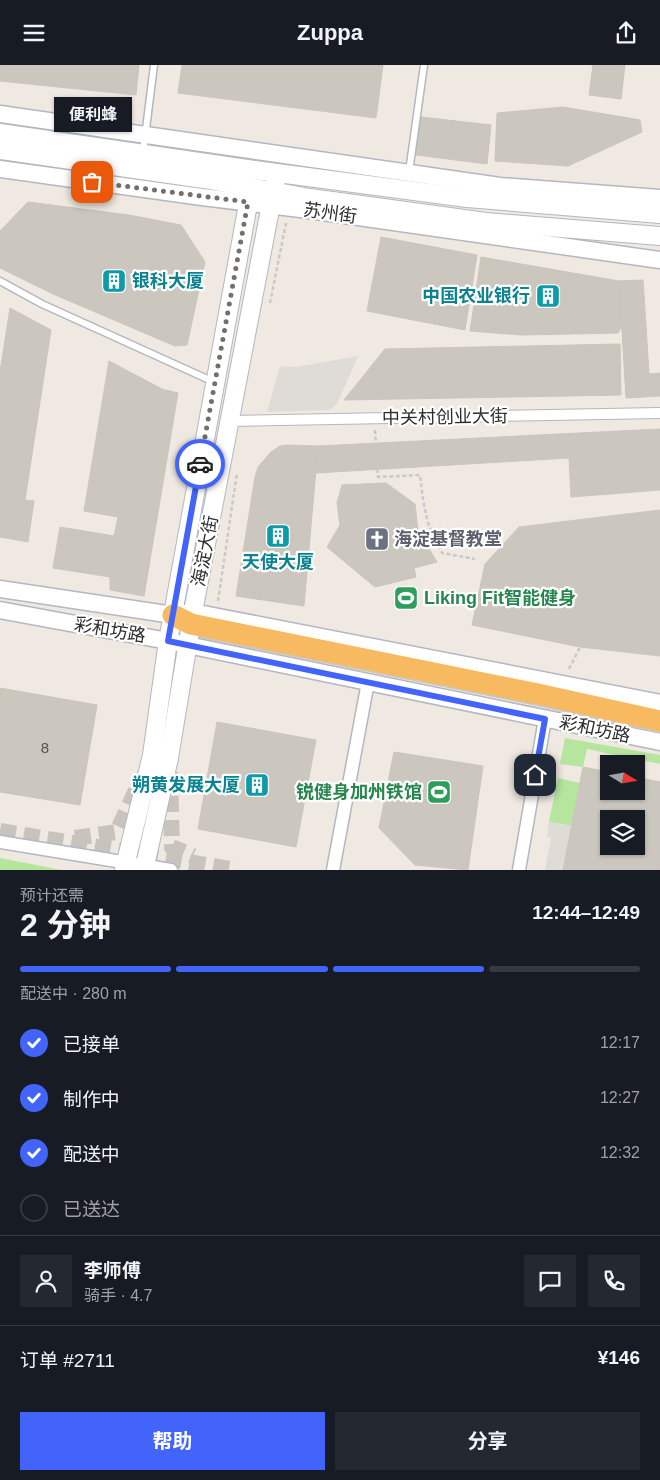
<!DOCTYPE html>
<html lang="zh">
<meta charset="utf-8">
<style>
body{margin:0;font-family:Arial,"Noto Sans SC",sans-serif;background:#242831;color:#f1f3f6;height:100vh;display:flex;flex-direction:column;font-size:19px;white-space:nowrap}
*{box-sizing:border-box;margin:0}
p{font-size:16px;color:#9ea1a6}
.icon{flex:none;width:28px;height:28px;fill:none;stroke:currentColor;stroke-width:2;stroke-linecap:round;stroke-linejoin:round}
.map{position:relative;height:805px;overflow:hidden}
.drawer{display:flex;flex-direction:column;background:#171b24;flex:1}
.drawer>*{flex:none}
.needle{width:32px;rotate:101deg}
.controls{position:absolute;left:600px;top:690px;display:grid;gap:10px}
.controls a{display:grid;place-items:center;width:45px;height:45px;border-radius:0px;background:#171b24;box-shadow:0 1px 4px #0004;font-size:25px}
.pin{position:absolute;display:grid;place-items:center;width:42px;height:42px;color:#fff;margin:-21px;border-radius:10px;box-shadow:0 2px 8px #0006}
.courier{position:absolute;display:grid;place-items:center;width:50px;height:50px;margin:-25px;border:4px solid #4264fb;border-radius:50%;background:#fff;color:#222;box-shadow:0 1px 6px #0007}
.bubble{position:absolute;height:35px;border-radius:0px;background:#171b24;box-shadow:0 1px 4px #0004;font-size:16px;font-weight:700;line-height:35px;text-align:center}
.head em{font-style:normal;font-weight:700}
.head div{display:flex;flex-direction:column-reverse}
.head{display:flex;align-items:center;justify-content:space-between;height:85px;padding:0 20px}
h1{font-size:32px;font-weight:700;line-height:38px}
.bar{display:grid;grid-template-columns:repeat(4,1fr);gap:8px 5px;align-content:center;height:60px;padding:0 20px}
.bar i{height:6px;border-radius:4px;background:#363941}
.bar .active{background:#4264fb}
.bar p{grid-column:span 4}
.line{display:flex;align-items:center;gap:12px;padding:0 20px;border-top:1px solid #363941}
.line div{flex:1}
.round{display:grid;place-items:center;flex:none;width:52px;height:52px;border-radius:0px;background:#242831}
ol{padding:0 20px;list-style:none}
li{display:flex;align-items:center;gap:15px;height:55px}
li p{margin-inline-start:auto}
li .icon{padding:5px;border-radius:50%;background:#4264fb;color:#fff;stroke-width:4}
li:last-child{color:#9ea1a6}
li i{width:28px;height:28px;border:2px solid #363941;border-radius:50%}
.primary-button{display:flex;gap:10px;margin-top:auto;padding:10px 20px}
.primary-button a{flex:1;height:58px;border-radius:0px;background:#4264fb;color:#fff;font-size:20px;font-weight:700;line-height:58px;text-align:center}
.primary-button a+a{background:#242831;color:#f1f3f6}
header{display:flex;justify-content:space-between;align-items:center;height:65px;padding:0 20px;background:#171b24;font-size:22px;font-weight:700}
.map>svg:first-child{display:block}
.green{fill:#b6e59e}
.plaza{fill:#dfdcd8}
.building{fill:#cbc7bf;stroke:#cbc5ba;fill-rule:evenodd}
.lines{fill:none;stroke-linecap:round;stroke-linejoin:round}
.tertiary-tunnel{stroke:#c8c4bd;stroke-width:16;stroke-dasharray:16 8;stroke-linecap:butt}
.service-casing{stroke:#b4b7c1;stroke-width:9}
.pedestrian-casing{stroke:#b4b7c1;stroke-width:12}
.minor-casing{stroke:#b4b7c1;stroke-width:15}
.tertiary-casing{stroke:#b4b7c1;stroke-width:19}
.secondary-casing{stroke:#b4b7c1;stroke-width:20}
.trunk-casing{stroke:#c9c9c9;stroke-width:24}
.path{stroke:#c9c9c9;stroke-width:2.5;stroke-dasharray:4 2.5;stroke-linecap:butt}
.service{stroke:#fff;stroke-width:6}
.pedestrian{stroke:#fff;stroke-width:10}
.minor{stroke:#fff;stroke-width:12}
.tertiary{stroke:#fff;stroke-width:16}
.secondary{stroke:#fff;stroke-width:18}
.trunk{stroke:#f8ba60;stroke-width:21}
.done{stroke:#726f6d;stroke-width:5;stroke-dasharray:0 9}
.route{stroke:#4264fb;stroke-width:6}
.labels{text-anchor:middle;stroke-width:4.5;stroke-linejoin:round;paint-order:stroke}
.number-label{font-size:15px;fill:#555452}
.street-label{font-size:18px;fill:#2e2e2e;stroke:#fff}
.culture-label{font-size:18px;font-weight:bold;fill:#0d838f;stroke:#fff;text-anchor:end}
.worship-label{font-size:18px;font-weight:bold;fill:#5b616d;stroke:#fff;text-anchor:start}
.leisure-label{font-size:18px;font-weight:bold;fill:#27864d;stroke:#fff;text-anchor:start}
</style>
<header><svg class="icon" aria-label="menu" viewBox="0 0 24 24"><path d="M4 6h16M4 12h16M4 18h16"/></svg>Zuppa<svg class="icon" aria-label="share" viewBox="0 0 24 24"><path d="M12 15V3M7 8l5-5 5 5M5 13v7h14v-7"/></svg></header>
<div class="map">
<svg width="660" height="805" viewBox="0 0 660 805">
<rect width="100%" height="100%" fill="#efe9e1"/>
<g class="green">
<path d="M565 673 660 690V699L587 684 583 702 560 699Z"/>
<path d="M558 713 580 718 572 761 549 757Z"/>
<path d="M0 793 62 805H0Z"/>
</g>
<g class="plaza">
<path d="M358 291 337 339 330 345 267 347 280 301 296 302Z"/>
<path d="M549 757 572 761 563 805H545L551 773 547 772Z"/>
</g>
<g class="building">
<path d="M0 0H139L136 30 0 16Z"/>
<path d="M182 0H383L376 53 178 28Z"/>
<path d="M593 0H625L621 34 589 30Z"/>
<path d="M563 42 640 55 642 67 568 101 495 96 497 48Z"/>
<path d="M421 52 491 60 487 99 416 90Z"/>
<path d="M28 137 129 150 181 160 205 197 187 280 175 281 53 229 0 203V166Z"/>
<path d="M381 172 477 190 465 265 367 246Z"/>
<path d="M481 192 619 216 622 260 618 268 521 270 470 266Z"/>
<path d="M643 215 649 309 660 308V331L626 333 619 216Z"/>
<path d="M10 243 51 265 25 435 34 436 28 477 0 472V307Z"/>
<path d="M620 279 621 330 344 335 385 284Z"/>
<path d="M109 296 162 324 178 328 144 531 110 525V512L53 503 60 462 114 471 118 452 84 446Z"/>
<path d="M660 364V425L571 432 569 393 316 408 318 381Z"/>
<path d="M289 380 318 381 304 541 236 531 255 412 258 402 271 387 280 381Z"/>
<path d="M386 418 415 439 418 466 437 497 414 503 416 512 375 522 327 482 340 460 337 438 342 420Z"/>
<path d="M660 445V591L580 582 472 560 485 499 519 462Z"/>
<path d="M0 623 97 640 80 740 0 727Z"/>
<path d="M217 657 316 675 296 782 198 764Z"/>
<path d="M394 687 483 701 468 805 415 800 379 763Z"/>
<path d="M583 702 609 707V726H636V712L660 717V805H563ZM609 754H636V781H609Z"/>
</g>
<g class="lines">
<g class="tertiary-tunnel">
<path d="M170 707 172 782 193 791"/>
<path d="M0 766 237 805"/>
<path d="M75 773 117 767 142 712"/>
</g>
<defs>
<g id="service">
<path d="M143 88 154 0"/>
<path d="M409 107 424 0"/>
<path d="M0 216 42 239 214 317"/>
</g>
<path id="pedestrian" d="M230 356 660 348"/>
<g id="minor">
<path d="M0 777 171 805"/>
<path d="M333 805 368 617"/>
<path d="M519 805 545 654"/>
</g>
<g id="tertiary">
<path d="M0 49 500 121 660 133"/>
<path d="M0 104 202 132 309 145 660 195"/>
<path d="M0 524 173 550 193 547 660 638"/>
<path d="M0 545 168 576 660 677"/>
</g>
<g id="secondary">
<path d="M0 68 254 105 467 133 660 149"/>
<path d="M0 85 204 114 310 133 486 157 660 171"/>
<path d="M124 805 152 690 168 576 251 123"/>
<path d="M144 805 169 693 193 547 277 108"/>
</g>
<path id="trunk" d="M173 550 191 559 538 629 660 656"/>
</defs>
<use href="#service" class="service-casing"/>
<use href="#pedestrian" class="pedestrian-casing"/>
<use href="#minor" class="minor-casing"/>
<use href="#tertiary" class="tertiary-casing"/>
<use href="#secondary" class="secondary-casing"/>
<use href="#trunk" class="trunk-casing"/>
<g class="path">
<path d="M270 238 286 158"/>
<path d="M375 365 378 412 420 410 423 435 428 458 442 488 475 494"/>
<path d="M218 536 237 408"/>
<path d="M569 604 580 582"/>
</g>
<use href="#service" class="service"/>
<use href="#pedestrian" class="pedestrian"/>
<use href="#minor" class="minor"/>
<use href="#tertiary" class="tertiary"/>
<use href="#secondary" class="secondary"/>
<use href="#trunk" class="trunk"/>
</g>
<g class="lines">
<path class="done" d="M92 117 248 137 200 399"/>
<path class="route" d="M200 399 168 576 545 654 535 710"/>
</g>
<defs>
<symbol id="building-square" viewBox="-11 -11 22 22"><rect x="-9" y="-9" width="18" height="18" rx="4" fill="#0f9aa8" stroke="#fff"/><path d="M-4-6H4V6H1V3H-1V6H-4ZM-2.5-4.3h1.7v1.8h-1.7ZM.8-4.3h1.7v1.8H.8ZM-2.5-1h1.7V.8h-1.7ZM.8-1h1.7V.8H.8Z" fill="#fff"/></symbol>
<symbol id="church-square" viewBox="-11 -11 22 22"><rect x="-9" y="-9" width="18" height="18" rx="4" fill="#6b7280" stroke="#fff"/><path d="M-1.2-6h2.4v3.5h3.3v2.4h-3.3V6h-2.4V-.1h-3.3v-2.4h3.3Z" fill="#fff"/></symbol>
<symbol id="stadium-square" viewBox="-11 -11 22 22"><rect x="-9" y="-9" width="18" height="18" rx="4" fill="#2e9e5b" stroke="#fff"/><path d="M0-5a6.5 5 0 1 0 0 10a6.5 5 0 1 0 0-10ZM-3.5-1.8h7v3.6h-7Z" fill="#fff"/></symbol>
</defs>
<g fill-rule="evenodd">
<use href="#building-square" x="100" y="202" width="28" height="28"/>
<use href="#building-square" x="534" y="217" width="28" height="28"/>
<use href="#building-square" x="264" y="457" width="28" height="28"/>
<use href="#church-square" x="363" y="460" width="28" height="28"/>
<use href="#stadium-square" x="392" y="519" width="28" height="28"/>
<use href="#building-square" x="243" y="706" width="28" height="28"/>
<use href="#stadium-square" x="425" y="713" width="28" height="28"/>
</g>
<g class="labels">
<g class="number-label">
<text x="45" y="688">8</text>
</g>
<g class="street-label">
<text transform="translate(330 148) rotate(8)" y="6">苏州街</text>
<text transform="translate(445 352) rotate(-1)" y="6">中关村创业大街</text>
<text transform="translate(205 486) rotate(-79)" y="6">海淀大街</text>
<text transform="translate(110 565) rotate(10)" y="6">彩和坊路</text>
<text transform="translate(595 664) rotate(12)" y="6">彩和坊路</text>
</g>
<g class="culture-label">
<text x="132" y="222" text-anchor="start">银科大厦</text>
<text x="530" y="237">中国农业银行</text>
<text x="278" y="503" text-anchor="middle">天使大厦</text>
<text x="240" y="726">朔黄发展大厦</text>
</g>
<g class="worship-label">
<text x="394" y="480">海淀基督教堂</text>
</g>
<g class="leisure-label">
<text x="424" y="539">Liking Fit智能健身</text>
<text x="422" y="733" text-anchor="end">锐健身加州铁馆</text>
</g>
</g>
</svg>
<div class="controls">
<a><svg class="needle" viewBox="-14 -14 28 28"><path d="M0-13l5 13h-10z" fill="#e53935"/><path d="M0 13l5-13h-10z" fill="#9ea1a6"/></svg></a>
<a><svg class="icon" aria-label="layers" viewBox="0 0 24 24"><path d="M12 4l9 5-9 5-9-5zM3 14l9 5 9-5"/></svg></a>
</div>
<div class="pin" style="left:92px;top:117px;background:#ea580c"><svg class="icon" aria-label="bag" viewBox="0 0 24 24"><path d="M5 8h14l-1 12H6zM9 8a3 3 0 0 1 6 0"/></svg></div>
<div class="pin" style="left:535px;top:710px;background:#1f2937"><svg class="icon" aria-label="home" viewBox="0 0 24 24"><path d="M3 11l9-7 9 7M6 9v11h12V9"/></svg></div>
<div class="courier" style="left:200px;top:399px"><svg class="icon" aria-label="car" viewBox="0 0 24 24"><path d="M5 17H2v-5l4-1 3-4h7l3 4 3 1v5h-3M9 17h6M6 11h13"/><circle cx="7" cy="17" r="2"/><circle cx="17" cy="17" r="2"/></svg></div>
<div class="bubble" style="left:54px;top:32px;width:78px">便利蜂</div>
</div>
<section class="drawer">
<div class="head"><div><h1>2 分钟</h1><p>预计还需</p></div><em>12:44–12:49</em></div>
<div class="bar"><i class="active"></i><i class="active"></i><i class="active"></i><i></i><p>配送中 · 280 m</p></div>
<ol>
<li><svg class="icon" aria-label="check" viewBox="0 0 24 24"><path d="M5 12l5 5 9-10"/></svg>已接单<p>12:17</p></li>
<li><svg class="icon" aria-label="check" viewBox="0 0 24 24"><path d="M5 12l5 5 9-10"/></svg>制作中<p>12:27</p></li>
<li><svg class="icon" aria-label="check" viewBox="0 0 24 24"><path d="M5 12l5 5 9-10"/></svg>配送中<p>12:32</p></li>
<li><i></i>已送达</li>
</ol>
<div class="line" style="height:90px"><a class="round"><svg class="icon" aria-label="person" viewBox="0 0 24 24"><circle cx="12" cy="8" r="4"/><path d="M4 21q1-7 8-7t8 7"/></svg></a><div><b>李师傅</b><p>骑手 · 4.7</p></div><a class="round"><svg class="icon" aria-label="chat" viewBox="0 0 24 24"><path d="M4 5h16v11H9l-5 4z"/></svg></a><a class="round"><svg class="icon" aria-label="phone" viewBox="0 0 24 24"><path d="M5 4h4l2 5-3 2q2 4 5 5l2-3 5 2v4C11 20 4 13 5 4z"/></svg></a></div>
<div class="line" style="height:65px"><div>订单 #2711</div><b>¥146</b></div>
<div class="primary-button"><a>帮助</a><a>分享</a></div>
</section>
